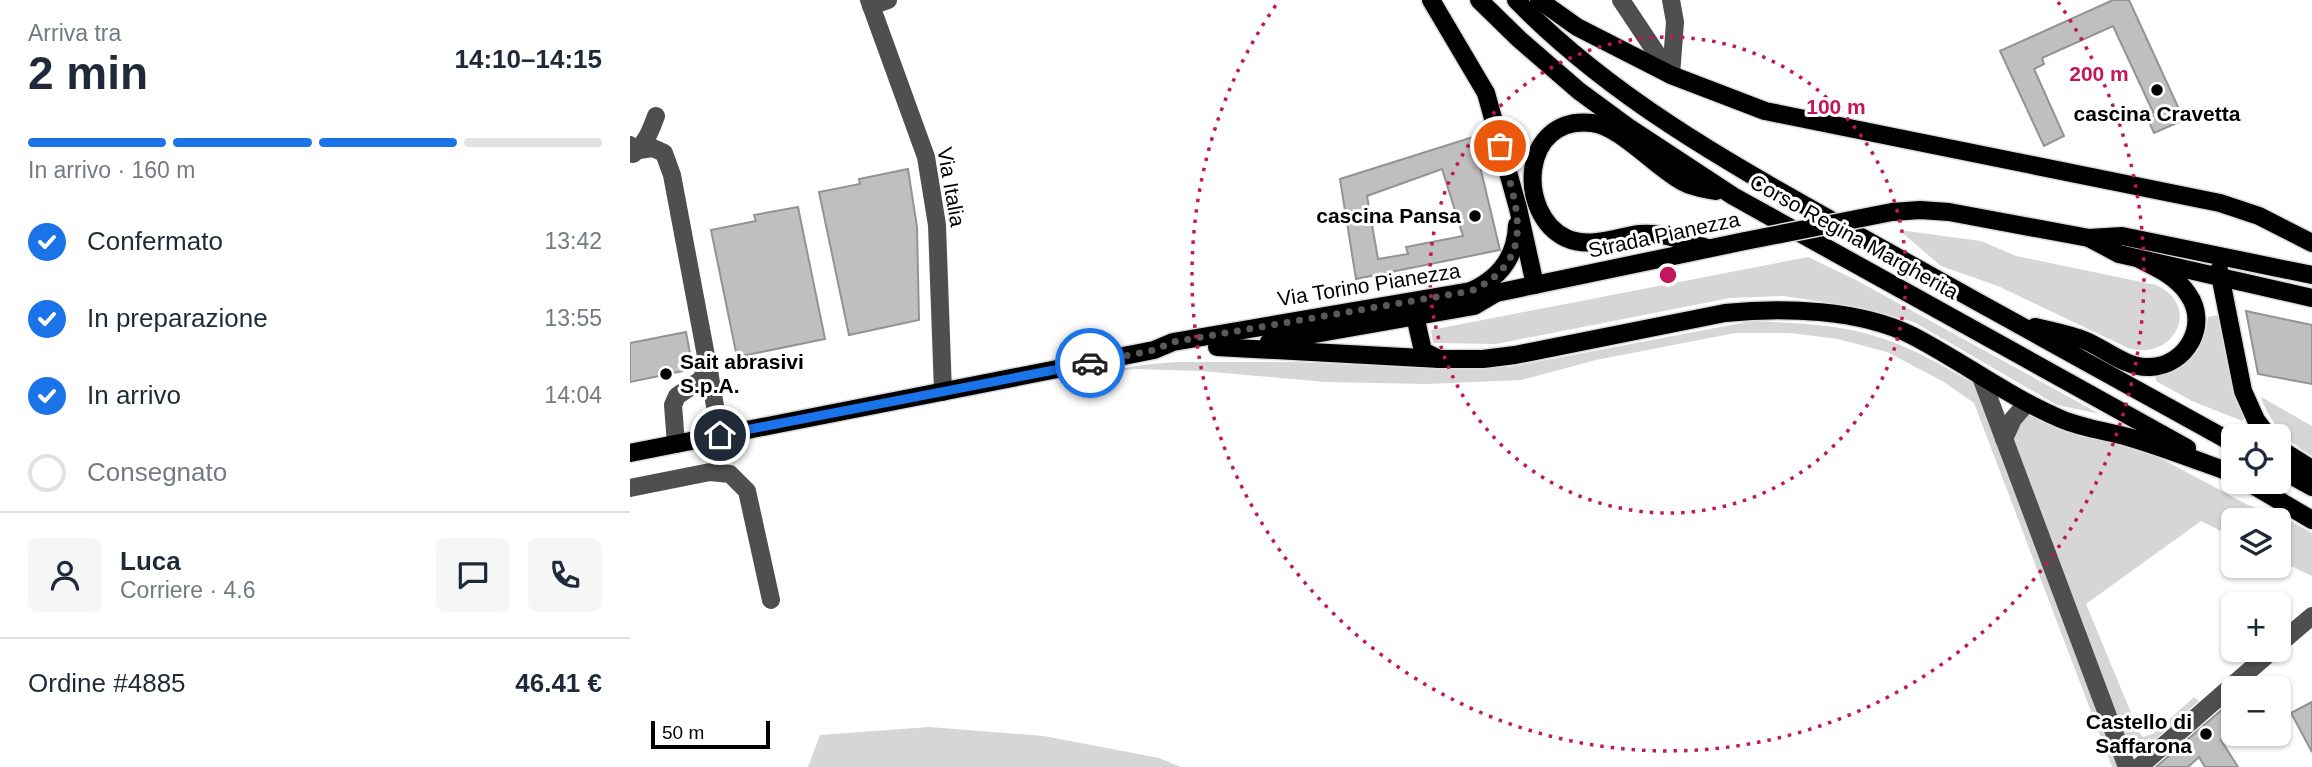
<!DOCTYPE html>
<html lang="it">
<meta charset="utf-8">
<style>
body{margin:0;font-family:Helvetica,sans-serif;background:#f6f6f7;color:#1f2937;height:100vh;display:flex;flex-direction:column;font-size:26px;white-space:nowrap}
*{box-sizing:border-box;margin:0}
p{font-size:23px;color:#747a83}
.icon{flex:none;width:38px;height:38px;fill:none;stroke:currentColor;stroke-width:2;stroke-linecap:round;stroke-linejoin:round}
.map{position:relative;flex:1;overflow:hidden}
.panel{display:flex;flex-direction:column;background:#fff;width:630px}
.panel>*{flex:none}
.tools{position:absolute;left:1591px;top:424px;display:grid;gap:14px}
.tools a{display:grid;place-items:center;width:70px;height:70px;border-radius:10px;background:#fff;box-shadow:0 2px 5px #0004;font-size:35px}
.scale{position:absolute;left:21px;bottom:18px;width:119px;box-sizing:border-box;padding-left:7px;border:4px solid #000;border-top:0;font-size:19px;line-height:24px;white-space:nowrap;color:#000;-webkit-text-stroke:5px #fff;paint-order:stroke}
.pin{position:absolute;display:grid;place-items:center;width:60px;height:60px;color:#fff;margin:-30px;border:4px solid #fff;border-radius:50%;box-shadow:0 2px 7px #0007}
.courier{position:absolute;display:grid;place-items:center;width:70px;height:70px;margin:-35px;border:5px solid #1a73e8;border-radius:50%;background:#fff;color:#222;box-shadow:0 2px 9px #0007}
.summary em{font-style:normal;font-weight:700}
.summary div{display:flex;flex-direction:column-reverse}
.summary{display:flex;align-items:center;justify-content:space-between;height:119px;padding:0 28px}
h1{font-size:46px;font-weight:700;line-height:52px}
.bar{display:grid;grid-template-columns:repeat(4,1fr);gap:10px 7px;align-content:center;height:84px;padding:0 28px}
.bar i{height:9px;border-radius:5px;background:#e0e1e3}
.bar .current{background:#1a73e8}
.bar p{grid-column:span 4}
.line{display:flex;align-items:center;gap:18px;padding:0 28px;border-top:2px solid #e0e1e3}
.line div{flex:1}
.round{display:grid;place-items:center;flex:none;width:74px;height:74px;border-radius:10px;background:#f6f6f7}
ol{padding:0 28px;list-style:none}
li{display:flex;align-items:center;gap:21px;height:77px}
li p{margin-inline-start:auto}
li .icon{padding:7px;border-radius:50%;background:#1a73e8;color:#fff;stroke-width:4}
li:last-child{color:#747a83}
li i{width:38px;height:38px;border:4px solid #e0e1e3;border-radius:50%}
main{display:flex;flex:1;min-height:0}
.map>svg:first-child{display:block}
.green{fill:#d6d6d6}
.building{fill:#bfbfbf;stroke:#939393;stroke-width:2;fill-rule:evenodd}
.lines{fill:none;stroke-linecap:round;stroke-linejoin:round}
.major-casing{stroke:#dbdbdb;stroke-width:21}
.minor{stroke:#4f4f4f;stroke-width:18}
.major{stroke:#000;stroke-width:18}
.major-bridge-casing{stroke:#dbdbdb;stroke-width:21;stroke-linecap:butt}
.major-bridge{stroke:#000;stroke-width:18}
.done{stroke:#595959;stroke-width:7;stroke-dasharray:0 12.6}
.route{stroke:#1a73e8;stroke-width:9}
.ring{fill:none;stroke:#c2185b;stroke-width:3.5;stroke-dasharray:3.5 7}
.poi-dot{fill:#000;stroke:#fff;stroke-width:2.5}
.labels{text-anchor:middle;stroke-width:6;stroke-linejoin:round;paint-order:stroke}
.poi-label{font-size:21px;font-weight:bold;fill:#000;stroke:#fff;text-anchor:end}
.street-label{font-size:21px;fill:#000;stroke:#fff}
.centre{fill:#c2185b;stroke:#fff;stroke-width:3.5}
.ring-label{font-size:21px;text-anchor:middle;font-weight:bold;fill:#c2185b;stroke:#fff;stroke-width:6;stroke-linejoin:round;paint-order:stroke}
</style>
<main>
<section class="panel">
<div class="summary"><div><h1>2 min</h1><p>Arriva tra</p></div><em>14:10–14:15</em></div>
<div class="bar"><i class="current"></i><i class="current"></i><i class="current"></i><i></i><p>In arrivo · 160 m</p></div>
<ol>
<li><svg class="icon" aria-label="check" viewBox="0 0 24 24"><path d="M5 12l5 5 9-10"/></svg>Confermato<p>13:42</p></li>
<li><svg class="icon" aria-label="check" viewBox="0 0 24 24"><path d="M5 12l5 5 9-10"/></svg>In preparazione<p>13:55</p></li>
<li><svg class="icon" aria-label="check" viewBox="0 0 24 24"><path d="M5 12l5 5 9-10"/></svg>In arrivo<p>14:04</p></li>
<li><i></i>Consegnato</li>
</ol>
<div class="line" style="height:126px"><a class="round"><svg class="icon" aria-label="person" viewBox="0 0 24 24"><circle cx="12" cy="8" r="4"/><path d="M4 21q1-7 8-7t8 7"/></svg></a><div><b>Luca</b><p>Corriere · 4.6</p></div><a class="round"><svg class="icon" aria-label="chat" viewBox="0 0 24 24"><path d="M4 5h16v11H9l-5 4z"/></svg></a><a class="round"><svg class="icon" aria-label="phone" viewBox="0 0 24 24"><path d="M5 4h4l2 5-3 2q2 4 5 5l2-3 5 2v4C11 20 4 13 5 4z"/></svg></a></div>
<div class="line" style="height:91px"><div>Ordine #4885</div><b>46.41 €</b></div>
</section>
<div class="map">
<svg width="1682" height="767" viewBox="0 0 1682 767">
<rect width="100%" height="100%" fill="#fff"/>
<g class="green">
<path d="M1269 230 1351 241 1386 256 1526 285C1572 305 1545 362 1498 348L1368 286 1311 266Z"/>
<path d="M1178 257 1226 280 1470 414 1427 405 1284 322 1228 307 1153 296 1100 298 866 344 803 343 801 330Z"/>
<path d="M1588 315 1604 392 1615 418 1612 421 1562 401 1526 381 1525 374C1558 370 1575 348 1578 317Z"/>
<path d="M1122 321C1166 323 1210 324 1251 338 1286 349 1317 369 1349 386L1492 767H1482L1344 403 1314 382 1257 352 1208 339 1160 333H1105L966 360 891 380 796 384 695 382 571 371 505 369 452 376 512 365 545 362H667L794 368 879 367Z"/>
<path d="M1631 397 1682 426V456C1658 442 1640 424 1631 397Z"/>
<path d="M1399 413 1519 452 1618 505 1659 520 1682 533V576L1649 560 1648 520H1603V537L1571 521 1456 604 1509 732 1513 737 1523 734 1564 697 1569 701 1518 746C1507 750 1503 749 1495 741L1383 442 1389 424Z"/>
<path d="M299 727 414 736 529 758 551 767H178L190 735Z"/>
</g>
<g class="building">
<path d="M1483 0H1499L1554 120 1524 133 1516 115 1523 112 1483 26 1412 58 1414 64 1404 69 1434 136 1414 146 1370 51Z"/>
<path d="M843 137 870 250 726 279 710 179ZM812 169 833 236 776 247 778 254 748 259 737 196Z"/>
<path d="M278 169 287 227 289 320 219 335 189 192 230 184 229 179Z"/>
<path d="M168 207 195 339 107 357 81 230 126 221 124 215Z"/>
<path d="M1616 311 1682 325V384L1628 374Z"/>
<path d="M56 332 63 369 0 382V343Z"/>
<path d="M1603 700V729L1591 740 1608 767H1575L1569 757 1558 767H1526Z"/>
<path d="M1682 702V752L1661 713Z"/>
</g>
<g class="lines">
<defs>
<g id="major">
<path d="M801 0 856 93 888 208 905 285"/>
<path d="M849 0 889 39 949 91 998 127 1103 196 1557 448"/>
<path d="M886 0C985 102 1110 169 1233 238 1356 307 1480 375 1603 443"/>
<path d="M909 0 947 27 1041 75 1135 111 1590 203 1629 216 1682 243"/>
<path d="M1262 212 1290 210 1319 212 1459 238 1492 236 1682 275"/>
<path d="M1459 238 1489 254 1682 298"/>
<path d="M1077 248C1056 241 1033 232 1010 234 985 237 960 249 936 238 886 214 890 115 962 123 991 126 1028 170 1055 183 1064 188 1077 189 1086 191"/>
<path d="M1589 270 1613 391 1626 420 1638 436"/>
<path d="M841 291C870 278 886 257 887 225"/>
<path d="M783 307 793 351 809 359"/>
<path d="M1405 327C1421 331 1440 334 1456 341 1477 350 1496 368 1520 367 1556 366 1580 325 1558 294 1547 277 1529 269 1511 260"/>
<path d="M639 342 844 306 866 293"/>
<path d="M587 347 810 359H853L885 355 1095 313C1152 307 1230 309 1283 336 1333 362 1379 397 1431 419 1452 428 1476 431 1498 437 1532 447 1566 460 1599 472"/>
<path d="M1648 448 1682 469"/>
<path d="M0 453 524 350 543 342 841 291 866 293 1115 241"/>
<path d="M1648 468 1682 487"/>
<path d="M1616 481 1682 520"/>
</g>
</defs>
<use href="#major" class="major-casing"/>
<g class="minor">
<path d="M239 0 296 157 307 225 313 392"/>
<path d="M991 0 1041 75"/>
<path d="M241 6 258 0"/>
<path d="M1041 75 1045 22 1041 0"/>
<path d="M0 145 9 150 23 148 34 153 42 175 77 361 72 379 47 396 43 405 46 444"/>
<path d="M3 154C15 145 21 130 26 116"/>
<path d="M78 365 90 435"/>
<path d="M1351 377 1497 767"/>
<path d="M1374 439 1383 419 1397 403"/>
<path d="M0 488 80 472 100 474 117 491 141 600"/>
<path d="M1648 645 1682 616"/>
<path d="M1509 767 1644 649"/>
</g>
<use href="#major" class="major"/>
<defs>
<path id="major-bridge" d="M1115 241 1262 212"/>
</defs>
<use href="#major-bridge" class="major-bridge-casing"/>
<use href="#major-bridge" class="major-bridge"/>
</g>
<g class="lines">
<path class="done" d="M460 363 524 350 543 342 841 291C911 259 885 203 870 146"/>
<path class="route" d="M90 435 460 363"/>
</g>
<g class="ring">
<circle cx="1038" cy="275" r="238"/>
<path d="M1428 2A476 476 0 1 1 648 2"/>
</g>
<g class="poi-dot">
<circle cx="1527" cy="90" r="7"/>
<circle cx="845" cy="216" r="7"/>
<circle cx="36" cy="374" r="7"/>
<circle cx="1576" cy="734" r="7"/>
</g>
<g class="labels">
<g class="poi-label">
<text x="1527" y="121" text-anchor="middle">cascina Cravetta</text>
<text x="831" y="223">cascina Pansa</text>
<text x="50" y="369" text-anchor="start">Sait abrasivi<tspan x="50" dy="24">S.p.A.</tspan></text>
<text x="1562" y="729">Castello di<tspan x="1562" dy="24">Saffarona</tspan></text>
</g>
<g class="street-label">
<text transform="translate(321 187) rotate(80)" y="7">Via Italia</text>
<text transform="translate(1034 235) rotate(-12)" y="7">Strada Pianezza</text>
<text transform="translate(1224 237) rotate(29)" y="7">Corso Regina Margherita</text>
<text transform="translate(739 285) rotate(-9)" y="7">Via Torino Pianezza</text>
</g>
</g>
<circle cx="1038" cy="275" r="10" class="centre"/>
<g class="ring-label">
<text x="1469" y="81">200 m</text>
<text x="1206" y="114">100 m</text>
</g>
</svg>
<div class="tools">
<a><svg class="icon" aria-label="locate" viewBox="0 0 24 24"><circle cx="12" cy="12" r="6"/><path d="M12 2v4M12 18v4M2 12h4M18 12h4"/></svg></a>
<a><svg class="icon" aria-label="layers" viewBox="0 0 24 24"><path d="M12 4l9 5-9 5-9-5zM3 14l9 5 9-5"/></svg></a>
<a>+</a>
<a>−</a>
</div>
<div class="scale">50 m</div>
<div class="pin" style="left:870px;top:146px;background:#ea580c"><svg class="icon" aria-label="bag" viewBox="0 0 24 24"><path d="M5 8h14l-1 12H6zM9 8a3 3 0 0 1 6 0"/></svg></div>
<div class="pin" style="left:90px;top:435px;background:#1f2937"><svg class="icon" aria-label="home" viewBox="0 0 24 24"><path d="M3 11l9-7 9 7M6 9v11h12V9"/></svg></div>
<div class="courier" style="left:460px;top:363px"><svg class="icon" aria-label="car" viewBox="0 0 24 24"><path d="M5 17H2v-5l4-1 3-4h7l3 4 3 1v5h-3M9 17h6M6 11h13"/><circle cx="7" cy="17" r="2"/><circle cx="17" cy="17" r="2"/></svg></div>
</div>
</main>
